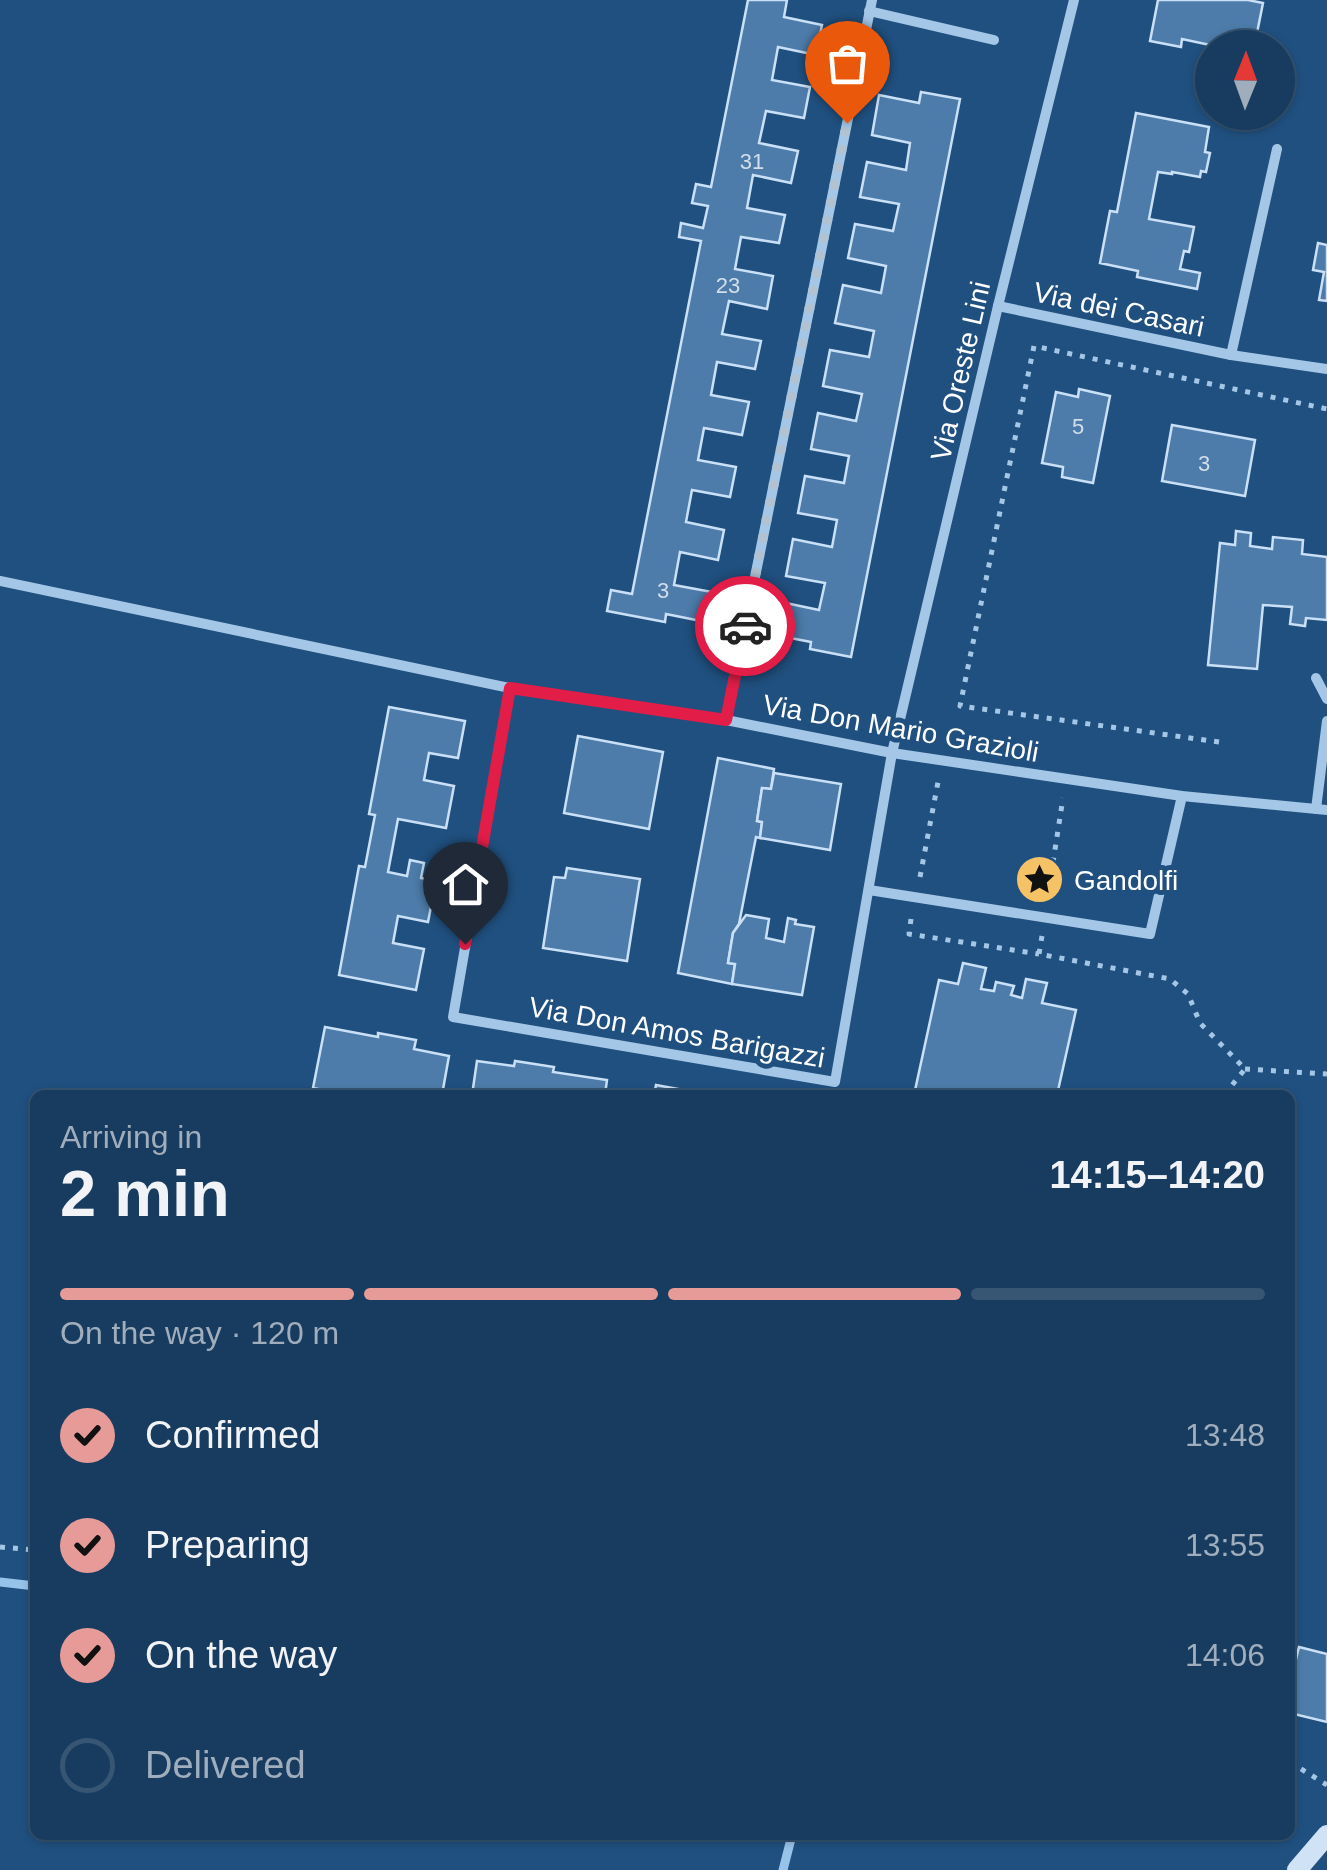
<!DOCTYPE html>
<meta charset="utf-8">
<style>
body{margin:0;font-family:Arial,sans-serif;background:#254768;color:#f1f3f6;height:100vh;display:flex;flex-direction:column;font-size:38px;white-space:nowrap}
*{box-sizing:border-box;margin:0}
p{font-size:32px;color:#9fadbd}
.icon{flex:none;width:55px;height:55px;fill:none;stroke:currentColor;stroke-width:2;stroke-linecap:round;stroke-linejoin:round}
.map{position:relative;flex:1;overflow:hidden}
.details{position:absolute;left:30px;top:1090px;width:1265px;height:750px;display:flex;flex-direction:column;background:#183c5f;border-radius:15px;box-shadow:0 2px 8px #0004,0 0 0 2px #365674}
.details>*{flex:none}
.needle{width:65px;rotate:1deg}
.buttons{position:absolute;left:1195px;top:30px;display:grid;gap:20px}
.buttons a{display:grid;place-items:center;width:100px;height:100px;border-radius:50%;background:#183c5f;box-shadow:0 2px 8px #0004,0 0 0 2px #365674;font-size:50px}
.pin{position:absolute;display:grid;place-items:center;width:85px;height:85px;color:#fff;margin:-102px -42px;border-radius:50% 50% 50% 0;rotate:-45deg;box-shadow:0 0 10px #0007}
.pin .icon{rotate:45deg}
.courier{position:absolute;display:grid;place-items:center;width:100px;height:100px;margin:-50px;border:8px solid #e11d48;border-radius:50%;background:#fff;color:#222;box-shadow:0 2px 12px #0007}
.overview em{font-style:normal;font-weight:600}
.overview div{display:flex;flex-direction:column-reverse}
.overview{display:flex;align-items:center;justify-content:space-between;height:170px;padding:0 30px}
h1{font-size:65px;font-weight:600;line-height:75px}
.bar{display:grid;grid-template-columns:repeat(4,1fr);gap:15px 10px;align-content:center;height:120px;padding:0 30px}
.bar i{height:12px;border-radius:8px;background:#365674}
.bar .current{background:#e69b98}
.bar p{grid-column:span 4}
ol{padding:0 30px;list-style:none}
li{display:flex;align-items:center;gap:30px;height:110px}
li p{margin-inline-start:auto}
li .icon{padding:10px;border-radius:50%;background:#e69b98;color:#111;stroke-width:4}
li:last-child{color:#9fadbd}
li i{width:55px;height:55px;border:5px solid #365674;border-radius:50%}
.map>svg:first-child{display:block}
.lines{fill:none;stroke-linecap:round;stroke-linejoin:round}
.stream{stroke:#98c3e9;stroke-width:9}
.building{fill:#4d7caa;stroke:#c9e0f6;stroke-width:2.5}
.path{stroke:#a5c7e7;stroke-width:5;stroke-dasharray:5 8;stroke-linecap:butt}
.street{stroke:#a5c7e7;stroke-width:10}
.secondary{stroke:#cfe2f6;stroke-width:20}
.done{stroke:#b1c2d2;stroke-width:10;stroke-dasharray:0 18}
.route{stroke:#e11d48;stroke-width:12}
.labels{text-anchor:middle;stroke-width:10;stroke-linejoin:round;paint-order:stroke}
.number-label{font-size:22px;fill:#d2deea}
.street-label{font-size:28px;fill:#fff;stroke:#20507f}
.poi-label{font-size:28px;fill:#fff;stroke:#20507f;text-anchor:start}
</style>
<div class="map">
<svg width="1327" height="1870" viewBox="0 0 1327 1870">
<rect width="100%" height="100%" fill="#20507f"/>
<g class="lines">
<g class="stream">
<path d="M0 1582 35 1586"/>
<path d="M783 1870 792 1835"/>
</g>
</g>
<g class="building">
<path d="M748 0H787L784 17 822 25 816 55 778 47 772 80 810 87 804 118 766 111 759 143 798 151 791 183 753 175 747 208 785 215 779 243 741 237 735 269 773 276 767 309 729 301 722 334 761 341 755 369 717 362 711 395 749 402 742 435 704 428 698 460 736 467 730 497 692 490 686 522 724 530 718 560 680 552 674 585 712 592 706 622 666 614 665 622 607 611 611 590 632 594 701 241 679 237 681 223 703 228 708 206 692 203 696 184 711 187Z"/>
<path d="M1158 0H1248L1263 3 1254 48H1224L1182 39 1181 47 1150 41Z"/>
<path d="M921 92 960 99 851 657 810 649 811 642 775 635 781 602 819 610 825 583 786 576 793 539 832 547 837 520 798 513 805 476 844 483 849 456 811 449 818 413 856 421 862 394 823 386 830 350 869 357 874 331 835 323 843 285 881 293 886 266 848 258 855 224 893 231 899 204 860 197 867 162 906 170 910 143 872 135 879 95 919 103Z"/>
<path d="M1136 113 1209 127 1205 152 1210 153 1206 172 1201 171 1200 177 1172 172V174L1158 172 1149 219 1194 227 1189 252 1184 251 1180 269 1200 273 1197 289 1137 277 1138 271 1100 263 1110 211 1117 212Z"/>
<path d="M1318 243 1327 245V301L1319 300 1324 272 1313 270Z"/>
<path d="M1079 389 1110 396 1093 483 1062 477 1063 467 1042 463 1056 392 1078 397Z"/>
<path d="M1172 425 1255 440 1245 496 1162 481Z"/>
<path d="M1236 531 1251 533 1250 546 1272 549 1273 537 1303 540 1302 554 1327 557V620L1306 618 1305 626 1290 624 1292 607 1263 605 1257 669 1208 665 1220 543 1235 545Z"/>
<path d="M389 707 465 721 458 758 429 753 424 780 454 786 446 828 398 819 388 872 407 876 410 860 424 863 421 878 436 881 428 922 398 916 393 943 424 949 416 990 339 975 359 866 365 867 375 815 369 814Z"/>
<path d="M578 736 663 752 649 829 564 813Z"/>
<path d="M718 758 774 769 771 789 762 788 757 821 762 822 760 838 756 837 739 924 733 933 728 963 735 964 732 984 678 973Z"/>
<path d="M774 773 841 784 830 850 760 838 762 822 757 821 762 788 771 789Z"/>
<path d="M567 868 640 879 627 961 543 948 554 877 565 878Z"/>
<path d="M746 915 769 919 766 938 784 942 788 918 796 920 795 924 814 927 802 995 732 984 735 964 728 963 733 933Z"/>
<path d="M963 963 986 968 981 989 994 991 996 982 1014 986 1011 995 1022 998 1026 979 1047 983 1042 1003 1076 1010 1057 1095H914L939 980 958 984Z"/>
<path d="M325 1027 378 1037V1033L416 1040 414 1049 449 1056 442 1095H349L313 1088Z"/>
<path d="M477 1061 514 1066 515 1061 554 1067 553 1072 607 1080 605 1095H472Z"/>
<path d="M656 1085 711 1095H654Z"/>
<path d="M1299 1647 1327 1654V1722L1290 1713V1683Z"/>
</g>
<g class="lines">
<g class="path">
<path d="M1219 742 960 706 1034 346 1327 409"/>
<path d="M920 877 938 782"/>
<path d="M1047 901 1063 798"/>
<path d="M911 919 909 934 1039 954"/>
<path d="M1042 936 1039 954 1170 979 1188 994 1200 1023 1245 1069 1224 1095"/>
<path d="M1245 1069 1327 1074"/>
<path d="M0 1547 35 1550"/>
<path d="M1290 1762 1327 1785"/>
</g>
<g class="street">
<path d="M869 11 994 40"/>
<path d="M998 306 1231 355 1327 369"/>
<path d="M1231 355 1277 149"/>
<path d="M0 581 510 688 726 720 892 753 1182 796 1327 810"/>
<path d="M1316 678 1327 699"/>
<path d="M510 688 453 1017 835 1082 892 753 998 306 1074 0"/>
<path d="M726 720 872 0"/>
<path d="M1316 809 1327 721"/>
<path d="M869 890 1150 934 1182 796"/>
</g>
<path class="secondary" d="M1297 1870 1327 1835"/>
</g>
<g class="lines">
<path class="done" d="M745 626 847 123"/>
<path class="route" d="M465 944 510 688 726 720 745 626"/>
</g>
<defs>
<symbol id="sight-disc" viewBox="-11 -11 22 22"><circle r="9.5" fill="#f5c266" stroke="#20507f"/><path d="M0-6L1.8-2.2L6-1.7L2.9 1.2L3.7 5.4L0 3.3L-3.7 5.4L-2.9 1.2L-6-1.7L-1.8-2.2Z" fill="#111"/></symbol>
</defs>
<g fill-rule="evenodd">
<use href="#sight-disc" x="1012" y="852" width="55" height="55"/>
</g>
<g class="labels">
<g class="number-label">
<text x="752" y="169">31</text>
<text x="728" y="293">23</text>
<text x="1078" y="434">5</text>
<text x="1204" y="471">3</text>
<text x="663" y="598">3</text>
</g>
<g class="street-label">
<text transform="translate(1119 309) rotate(12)" y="10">Via dei Casari</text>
<text transform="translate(960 371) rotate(-77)" y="10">Via Oreste Lini</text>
<text transform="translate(901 728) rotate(10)" y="10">Via Don Mario Grazioli</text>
<text transform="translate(677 1032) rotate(10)" y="10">Via Don Amos Barigazzi</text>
</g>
<g class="poi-label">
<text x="1074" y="890">Gandolfi</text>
</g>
</g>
</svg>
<div class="buttons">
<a><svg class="needle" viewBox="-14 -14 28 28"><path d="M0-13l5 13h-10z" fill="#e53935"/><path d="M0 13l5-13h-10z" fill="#9fadbd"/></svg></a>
</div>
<div class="pin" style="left:847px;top:123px;background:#ea580c"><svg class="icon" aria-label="bag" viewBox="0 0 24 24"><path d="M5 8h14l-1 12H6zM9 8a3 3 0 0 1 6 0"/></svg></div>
<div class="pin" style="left:465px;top:944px;background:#1f2937"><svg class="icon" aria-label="home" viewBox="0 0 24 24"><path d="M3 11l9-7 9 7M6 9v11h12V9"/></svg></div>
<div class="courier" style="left:745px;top:626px"><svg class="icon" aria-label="car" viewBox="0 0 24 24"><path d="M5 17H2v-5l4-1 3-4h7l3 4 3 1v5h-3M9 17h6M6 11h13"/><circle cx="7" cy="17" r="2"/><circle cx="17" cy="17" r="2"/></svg></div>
<section class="details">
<div class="overview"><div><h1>2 min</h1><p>Arriving in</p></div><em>14:15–14:20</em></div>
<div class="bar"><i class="current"></i><i class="current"></i><i class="current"></i><i></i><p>On the way · 120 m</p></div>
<ol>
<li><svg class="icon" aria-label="check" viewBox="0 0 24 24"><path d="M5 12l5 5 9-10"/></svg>Confirmed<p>13:48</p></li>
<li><svg class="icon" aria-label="check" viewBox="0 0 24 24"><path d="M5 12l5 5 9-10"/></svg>Preparing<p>13:55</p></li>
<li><svg class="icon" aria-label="check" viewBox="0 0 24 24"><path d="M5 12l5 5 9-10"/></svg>On the way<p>14:06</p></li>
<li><i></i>Delivered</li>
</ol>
</section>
</div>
